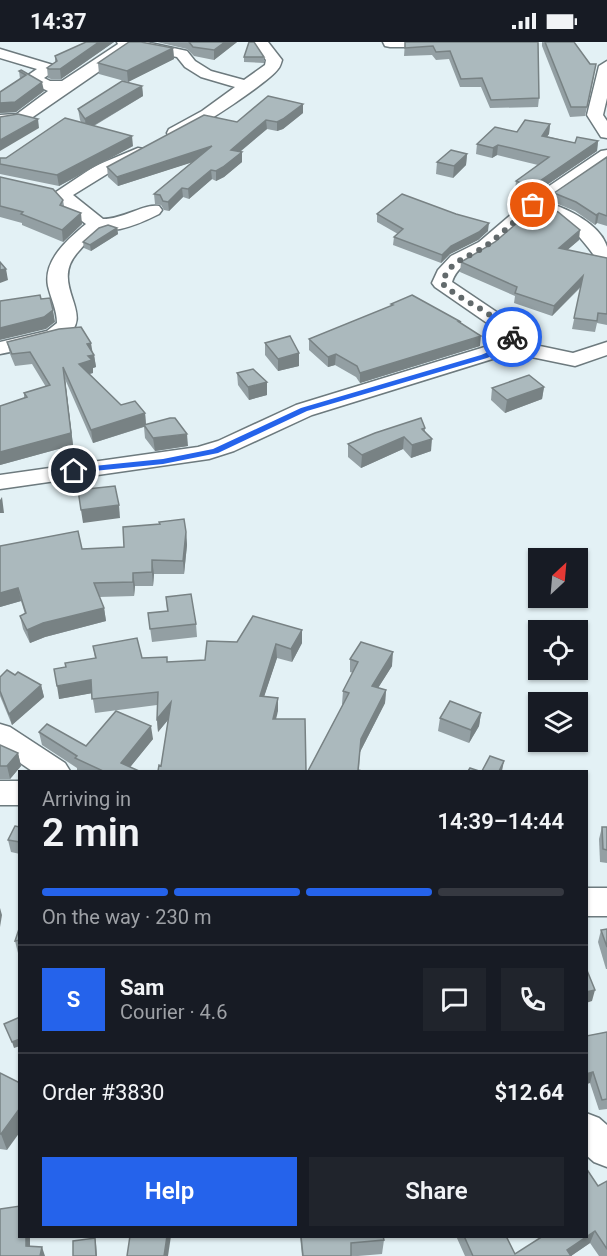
<!DOCTYPE html>
<meta charset="utf-8">
<style>
body{margin:0;font-family:Roboto,sans-serif;background:#20242c;color:#f1f3f6;height:100vh;display:flex;flex-direction:column;font-size:22px;white-space:nowrap}
*{box-sizing:border-box;margin:0}
p{font-size:20px;color:#9ea1a6}
.icon{flex:none;width:33px;height:33px;fill:none;stroke:currentColor;stroke-width:2;stroke-linecap:round;stroke-linejoin:round}
.map{position:relative;flex:1;overflow:hidden}
.details{position:absolute;left:18px;top:728px;width:570px;height:468px;display:flex;flex-direction:column;background:#171b24;border-radius:0px;box-shadow:0 2px 4px #0004}
.details>*{flex:none}
.needle{width:39px;rotate:26deg}
.fabs{position:absolute;left:528px;top:506px;display:grid;gap:12px}
.fabs a{display:grid;place-items:center;width:60px;height:60px;border-radius:0px;background:#171b24;box-shadow:0 2px 4px #0004;font-size:30px}
.pin{position:absolute;display:grid;place-items:center;width:51px;height:51px;color:#fff;margin:-26px;border:3px solid #fff;border-radius:50%;box-shadow:0 2px 6px #0007}
.courier{position:absolute;display:grid;place-items:center;width:60px;height:60px;margin:-30px;border:4px solid #2563eb;border-radius:50%;background:#fff;color:#222;box-shadow:0 2px 8px #0007}
.head em{font-style:normal;font-weight:600}
.head div{display:flex;flex-direction:column-reverse}
.head{display:flex;align-items:center;justify-content:space-between;height:102px;padding:0 24px}
h1{font-size:39px;font-weight:600;line-height:45px}
.bar{display:grid;grid-template-columns:repeat(4,1fr);gap:9px 6px;align-content:center;height:72px;padding:0 24px}
.bar i{height:8px;border-radius:4px;background:#363941}
.bar .on{background:#2563eb}
.bar p{grid-column:span 4}
.line{display:flex;align-items:center;gap:15px;padding:0 24px;border-top:2px solid #363941}
.line div{flex:1}
.round{display:grid;place-items:center;flex:none;width:63px;height:63px;border-radius:0px;background:#20242c}
.cta{display:flex;gap:12px;margin-top:auto;padding:12px 24px}
.cta a{flex:1;height:69px;border-radius:0px;background:#2563eb;color:#fff;font-size:24px;font-weight:600;line-height:69px;text-align:center}
.cta a+a{background:#20242c;color:#f1f3f6}
.status{display:flex;justify-content:space-between;align-items:center;height:42px;padding:0 30px;background:#171b24;direction:ltr}
.status svg{height:16px;fill:currentColor}
.map>svg:first-child{display:block}
.lines{fill:none;stroke-linecap:round;stroke-linejoin:round}
.minor-casing{stroke:#6d7a7e;stroke-width:3}
.minor{fill:#fff;fill-rule:evenodd}
.wall{fill:#939fa3}
.shaded-wall{fill:#788284}
.building{fill:#abb9bd;stroke:#788284;stroke-width:1.5}
.route{fill:#2563eb}
.done{stroke:#626a6c;stroke-width:6;stroke-dasharray:0 10.8}
</style>
<div class="status"><b>14:37</b><svg viewBox="0 0 49 12"><path d="M0 12V9h3v3zM5 12V6h3v6zM10 12V3h3v9zM15 12V0h3v12zM26 1h20v11H26zM47 4h2v5h-2z"/></svg></div>
<div class="map">
<svg width="607" height="1214" viewBox="0 0 607 1214">
<rect width="100%" height="100%" fill="#e3f1f5"/>
<g class="lines">
<defs>
<g id="minor">
<path d="M117 0H146L187 9 195 19 211 29 244 38 265 23 266 18 253 0H268L282 18C281 21 280 25 278 27 269 40 191 92 175 96L169 95 167 91 169 87 202 69 235 45 201 35 185 25 177 15 133 6 27 79 0 83V73L17 72 48 49 27 39 24 36 37 27 0 16V7L53 23 56 28 44 36 50 39H62L118 2Z"/>
<path d="M383 0H450V1L443 5H390L385 4Z"/>
<path d="M607 19V56L603 73 607 79V96L601 95 587 73 599 24Z"/>
<path d="M138 106 144 107 146 111 144 115 107 132 73 153 103 177C123 177 145 161 159 164L162 168 159 172C147 178 134 184 120 187 115 188 107 186 102 188 94 191 84 203 78 210 47 244 100 274 63 296 48 305 17 308 0 312V300L47 289 57 281C57 268 51 257 48 244 43 218 68 197 86 182L67 168 53 152 95 124Z"/>
<path d="M607 108V121L548 161C567 166 601 183 607 205 607 210 607 218 607 224L600 222C583 197 568 178 537 169 522 182 508 197 493 208 478 218 458 220 452 240L504 275 522 296 521 300 573 311 607 300V313L575 324 512 311 312 373 234 409 209 417 0 447V433L198 405 218 399 296 363 501 300 502 296 490 283 435 245 432 241 438 228 451 214 479 200 527 159 601 109Z"/>
<path d="M0 682 10 685 65 721 70 729H32L0 707Z"/>
<rect x="0" y="739" width="20" height="24"/>
<rect x="586" y="846" width="21" height="28"/>
<path d="M586 1071 599 1076 607 1083V1125L594 1120 586 1113Z"/>
</g>
</defs>
<use href="#minor" class="minor-casing"/>
<use href="#minor" class="minor"/>
</g>
<g class="wall">
<path d="M86 0H114L61 37H51L48 36 47 26 55 20V14Z"/>
<path d="M157 0H237L214 18 194 14 187 7Z"/>
<path d="M405 0H538L539 56 538 65 490 66 481 45H460L449 17 436 18 432 13 404 14Z"/>
<path d="M542 0H574L594 34 585 74 570 75 542 4Z"/>
<path d="M173 6 174 17 128 40 99 32 98 21Z"/>
<path d="M244 15H264V21L244 20Z"/>
<path d="M21 28 44 49 16 70 0 71V50L20 37 19 29Z"/>
<path d="M142 44 143 54 94 84 133 104 59 144 0 132V116H6L81 80 80 78 78 67Z"/>
<path d="M303 71 283 87 277 89 267 87 240 110H242V120L224 135 216 139 212 137 189 157 183 155 169 169 164 168 161 163 155 162 154 152 192 120 118 144 108 135 107 125 237 80Z"/>
<path d="M550 82 549 92 547 94 575 101 598 99 597 109 529 155 515 149 516 139 538 123 497 113 492 116 476 112 477 102Z"/>
<path d="M467 112 466 123 453 136 436 132 437 120Z"/>
<path d="M607 115V184L597 181 595 183 575 169 553 160 554 151Z"/>
<path d="M0 135 63 158 64 164 82 182 63 200 22 183V181L0 175Z"/>
<path d="M377 172 488 189 478 198 450 212 441 221 393 203 394 195 398 192 377 180Z"/>
<path d="M117 186 118 192 91 209 84 206 83 200Z"/>
<path d="M579 198 567 208 607 216V283L597 281 595 290 572 287 581 245 552 274 514 261 515 254 460 230 461 220Z"/>
<path d="M391 262 461 280 460 282 480 304 360 341 356 335 335 323 328 325 309 308V297L391 264Z"/>
<path d="M7 300 92 310 94 313 96 325 93 326V331L89 332 121 363 145 371 146 382 188 404 155 409 145 396 144 385 93 401 65 337 73 403 0 423V364L24 356V351L46 345 32 322 15 324 10 312Z"/>
<path d="M265 301 299 311V324L278 329 265 313Z"/>
<path d="M237 331 267 353 249 358 238 343Z"/>
<path d="M544 345 542 357 505 371 491 358 492 346Z"/>
<path d="M425 386V389L431 409 411 416 403 407 361 426 348 415V402Z"/>
<path d="M186 490 187 503 184 532H154L153 544H135L134 554 99 555 104 566 106 579 45 595 30 601 23 587 20 574 25 572 21 559 0 565V504L82 507 124 505Z"/>
<path d="M166 555 196 582 197 595 152 600 148 571 167 569Z"/>
<path d="M302 588V601L292 620 277 616 264 654 278 656V669L161 724 168 678 158 690 157 677V663L95 671 92 651 59 657 66 625 95 616 93 604 142 616 167 620 205 618 237 600Z"/>
<path d="M350 617 392 624 378 646 386 648 385 661 360 710 359 728 308 729 343 663 342 662 343 649 353 631 350 630Z"/>
<path d="M15 633 41 643 44 655 12 683 0 654V635Z"/>
<path d="M481 671 479 684 469 701 438 689 440 676Z"/>
<path d="M39 690 86 704 153 697 130 725 139 729H77V726L42 703Z"/>
<path d="M0 703 18 711 21 724 10 737H0Z"/>
<path d="M20 785V812L11 810 8 798Z"/>
<path d="M602 785H607V821L600 820 599 797Z"/>
<path d="M20 884V911H18L15 899Z"/>
<path d="M607 887V927H606L598 900 601 888Z"/>
<path d="M607 990V1067L599 1068 590 1041 586 1042V994Z"/>
<path d="M0 1031 7 1108 0 1107Z"/>
<path d="M607 1139V1214H599L590 1201 571 1214H465L456 1194H506L515 1212 586 1194 598 1144Z"/>
<path d="M300 1194H383L384 1198 382 1212 358 1214H302Z"/>
</g>
<g class="shaded-wall">
<path d="M99 0H114L61 37 60 27Z"/>
<path d="M225 0H237L214 18V8Z"/>
<path d="M173 6 174 17 128 40 127 29Z"/>
<path d="M42 40 44 49 16 70 0 71V61Z"/>
<path d="M142 44 143 54 86 88 85 77Z"/>
<path d="M303 62V71L283 87 277 89V80Z"/>
<path d="M38 77 39 86 0 109V98Z"/>
<path d="M266 78 267 87 231 117V108Z"/>
<path d="M550 82 549 92 541 103 542 94Z"/>
<path d="M132 94 133 104 59 144 57 133Z"/>
<path d="M598 99 597 109 529 155 531 145Z"/>
<path d="M498 103 497 113 492 116 493 106Z"/>
<path d="M212 104V114L118 144 117 135Z"/>
<path d="M242 110V120L224 135 216 139V129Z"/>
<path d="M467 112 466 123 453 136 454 124Z"/>
<path d="M211 128 212 137 189 157 188 147Z"/>
<path d="M182 146 183 155 169 169 168 160Z"/>
<path d="M81 171 82 182 63 200 62 188Z"/>
<path d="M599 171 597 181 595 183 596 173Z"/>
<path d="M489 181 488 189 478 198 450 212 441 221 442 213 451 204Z"/>
<path d="M117 186 118 192 91 209 90 203Z"/>
<path d="M580 188 579 198 558 216 559 206Z"/>
<path d="M6 227 8 238 0 241V228Z"/>
<path d="M583 234 581 244 552 274 554 264Z"/>
<path d="M53 268 55 280 46 287 0 298V286Z"/>
<path d="M481 294 480 304 360 341V331Z"/>
<path d="M91 301 93 313H94L96 325 93 326V331L81 334 79 322 87 302Z"/>
<path d="M299 311V324L278 329V317Z"/>
<path d="M336 312 335 323 328 325V315Z"/>
<path d="M65 337 73 403 0 423V410Z"/>
<path d="M267 340V353L249 358 248 345Z"/>
<path d="M544 345 542 357 505 371 507 358Z"/>
<path d="M145 371 146 384 93 401 91 388Z"/>
<path d="M187 392 188 404 155 409 153 396Z"/>
<path d="M404 395 403 407 361 426 362 413Z"/>
<path d="M432 397 431 409 411 416 412 403Z"/>
<path d="M2 455 4 471H0V458Z"/>
<path d="M119 463 120 476 83 481 81 468Z"/>
<path d="M186 490 187 503 184 532 183 519Z"/>
<path d="M152 518 154 532 153 544 152 530Z"/>
<path d="M133 531 135 544 134 554 133 540Z"/>
<path d="M18 546 21 559 0 565V551Z"/>
<path d="M104 566 106 579 45 595 30 601 27 588 43 581Z"/>
<path d="M302 588V601L292 620 291 607Z"/>
<path d="M276 602 277 616 260 667V654Z"/>
<path d="M393 610 392 624 371 657 372 644Z"/>
<path d="M91 638 93 651 59 657 57 644Z"/>
<path d="M41 643 44 655 12 683 9 672Z"/>
<path d="M386 648 385 661 360 710 361 697Z"/>
<path d="M278 656V669L273 690V677Z"/>
<path d="M171 660 172 673 158 690 157 677Z"/>
<path d="M481 671 479 684 469 701 471 688Z"/>
<path d="M151 684 153 697 127 729 121 721Z"/>
<path d="M18 711 21 724 10 737 7 724Z"/>
<path d="M504 719 502 729H499Z"/>
<path d="M0 866 2 873 0 885Z"/>
<path d="M595 948 592 959 586 961V950Z"/>
<path d="M20 997V1004L14 1006 12 1000Z"/>
<path d="M593 1030 590 1041 586 1042V1032Z"/>
<path d="M20 1066V1090L7 1108 1 1092Z"/>
<path d="M595 1189 590 1201 571 1214 567 1208Z"/>
<path d="M26 1194H30V1214L26 1204Z"/>
<path d="M167 1194H171L168 1214H164Z"/>
<path d="M95 1196 96 1201 97 1214H96Z"/>
<path d="M42 1205 45 1214H40Z"/>
</g>
<g class="building">
<path d="M86 0H99L60 27H49L47 26 57 19 55 14Z"/>
<path d="M129 0H141L173 6 127 29 98 21Z"/>
<path d="M189 0H225L214 8 193 5Z"/>
<path d="M249 0H254L264 15H244Z"/>
<path d="M405 0H538L539 56 491 58 482 36 461 37 450 9 436 10 433 4 405 6Z"/>
<path d="M545 0H574L590 22H596L587 65H571Z"/>
<path d="M21 28 42 40 15 60 0 61V50L26 33 19 29Z"/>
<path d="M122 39 142 44 85 77 78 67Z"/>
<path d="M268 54 303 62 283 77 277 80 266 78 231 108 242 110 223 125 216 129 211 128 188 147 182 146 168 160 163 159 160 153 154 152 212 104 117 135 107 125 204 73 237 80Z"/>
<path d="M18 72 38 77 0 98V75Z"/>
<path d="M65 76 132 94 57 133 0 122V116H6Z"/>
<path d="M525 78 550 82 542 94 575 101 577 95 598 99 531 145 516 139 549 115 498 103 493 106 477 102 495 85 517 90Z"/>
<path d="M451 108 467 112 454 124 437 120Z"/>
<path d="M607 115V174L599 171 596 173 576 160 554 151Z"/>
<path d="M0 135 53 147 63 158 60 163 81 171 62 188 21 172 23 170 0 164Z"/>
<path d="M402 152 456 172 489 181 479 190 451 204 442 213 394 195 403 187 377 172Z"/>
<path d="M539 162 558 170 580 188 559 206 607 216V272L598 271 597 279 574 276 583 234 554 264 515 251 517 245 461 220 495 200Z"/>
<path d="M108 183 117 186 90 203 83 200 99 186Z"/>
<path d="M0 220 6 227 0 228Z"/>
<path d="M40 253 41 257 50 256 53 268 44 275 0 286V259Z"/>
<path d="M412 253 461 280H459L481 294 360 331 357 324 336 312 328 315 309 297 393 263 391 262Z"/>
<path d="M81 285 91 301 87 302 94 313 88 314 92 318 79 322 121 363 135 359 145 371 91 388 63 325 71 391 0 410V364L27 355 24 351 50 343 30 310 12 312 7 300 59 287Z"/>
<path d="M290 294 299 311 278 317 265 301Z"/>
<path d="M253 327 267 340 248 345 237 331Z"/>
<path d="M529 333 544 345 507 358 492 346Z"/>
<path d="M170 376H175L187 392 153 396 144 383Z"/>
<path d="M421 376 425 386 422 387 432 397 412 403 404 395 362 413 348 402 375 391Z"/>
<path d="M115 444 119 463 81 468 78 448Z"/>
<path d="M184 477 186 490 183 519 152 518V530L133 531V540L94 541 104 566 43 581 27 588 20 574 26 571 18 546 0 551V504L78 489 82 507 124 505 123 485 160 482 159 480Z"/>
<path d="M191 552 196 582 150 587 148 571 168 569 166 555Z"/>
<path d="M253 574 302 588 291 607 276 602 260 654 278 656 273 677H305L306 729H158L159 723 161 724 171 660 157 677 158 650 92 657 91 638 57 644 54 627 66 625 65 621 96 616 93 604 137 596 142 616 167 615V620L205 618 207 599 237 600Z"/>
<path d="M361 600 393 610 372 644 386 648 361 697 358 728 362 729H308L349 651 343 649 358 620 350 617Z"/>
<path d="M7 628 15 633 18 630 41 643 9 672 0 649V635Z"/>
<path d="M560 656 577 660H559Z"/>
<path d="M450 659 481 671 471 688 440 676Z"/>
<path d="M578 660 581 661 578 673Z"/>
<path d="M116 669 151 684 121 721 139 729H103L75 716 77 714 39 690 47 682 86 704Z"/>
<path d="M0 703 18 711 7 724H0Z"/>
<path d="M490 714 504 719 499 729H482Z"/>
<path d="M470 726 479 729H468Z"/>
<path d="M15 784 20 785V800L8 798Z"/>
<path d="M602 785H607V808L603 807Z"/>
<path d="M20 884V898L15 899Z"/>
<path d="M607 887V905L601 888Z"/>
<path d="M586 926 595 948 586 950Z"/>
<path d="M20 975V997L12 1000 4 982Z"/>
<path d="M607 990V1057L602 1058 593 1030 586 1032V994Z"/>
<path d="M0 1031 20 1041V1066L1 1092H0Z"/>
<path d="M586 1126 598 1144 607 1139V1207L595 1189 567 1208 571 1214H473L464 1194H506L515 1212 543 1194H586Z"/>
<path d="M20 1164V1194H26V1204L42 1205 40 1214H0V1167Z"/>
<path d="M130 1194H167L164 1214H127Z"/>
<path d="M301 1194H383L384 1198 351 1201V1214H303Z"/>
<path d="M95 1196 96 1214H73V1199Z"/>
</g>
<path class="route" d="M512 292 515 295 513 305 487 316 307 369 218 411 163 422 74 431 70 429 74 426 163 417 213 407 301 366 481 313 507 302 508 295Z"/>
<g class="lines">
<path class="done" d="M512 295C495 268 463 262 442 241 451 216 468 217 487 203 503 191 518 176 533 163"/>
</g>
</svg>
<div class="fabs">
<a><svg class="needle" viewBox="-14 -14 28 28"><path d="M0-13l5 13h-10z" fill="#e53935"/><path d="M0 13l5-13h-10z" fill="#9ea1a6"/></svg></a>
<a><svg class="icon" aria-label="locate" viewBox="0 0 24 24"><circle cx="12" cy="12" r="6"/><path d="M12 2v4M12 18v4M2 12h4M18 12h4"/></svg></a>
<a><svg class="icon" aria-label="layers" viewBox="0 0 24 24"><path d="M12 4l9 5-9 5-9-5zM3 14l9 5 9-5"/></svg></a>
</div>
<div class="pin" style="left:533px;top:163px;background:#ea580c"><svg class="icon" aria-label="bag" viewBox="0 0 24 24"><path d="M5 8h14l-1 12H6zM9 8a3 3 0 0 1 6 0"/></svg></div>
<div class="pin" style="left:74px;top:429px;background:#1f2937"><svg class="icon" aria-label="home" viewBox="0 0 24 24"><path d="M3 11l9-7 9 7M6 9v11h12V9"/></svg></div>
<div class="courier" style="left:512px;top:295px"><svg class="icon" aria-label="bike" viewBox="0 0 24 24"><circle cx="6" cy="16" r="4"/><circle cx="18" cy="16" r="4"/><path d="M6 16l4-8h5l3 8M10 8l3 8H6M13 5h3"/></svg></div>
<section class="details">
<div class="head"><div><h1>2 min</h1><p>Arriving in</p></div><em>14:39–14:44</em></div>
<div class="bar"><i class="on"></i><i class="on"></i><i class="on"></i><i></i><p>On the way · 230 m</p></div>
<div class="line" style="height:108px"><b class="round" style="background:#2563eb;color:#fff">S</b><div><b>Sam</b><p>Courier · 4.6</p></div><a class="round"><svg class="icon" aria-label="chat" viewBox="0 0 24 24"><path d="M4 5h16v11H9l-5 4z"/></svg></a><a class="round"><svg class="icon" aria-label="phone" viewBox="0 0 24 24"><path d="M5 4h4l2 5-3 2q2 4 5 5l2-3 5 2v4C11 20 4 13 5 4z"/></svg></a></div>
<div class="line" style="height:78px"><div>Order #3830</div><b>$12.64</b></div>
<div class="cta"><a>Help</a><a>Share</a></div>
</section>
</div>
